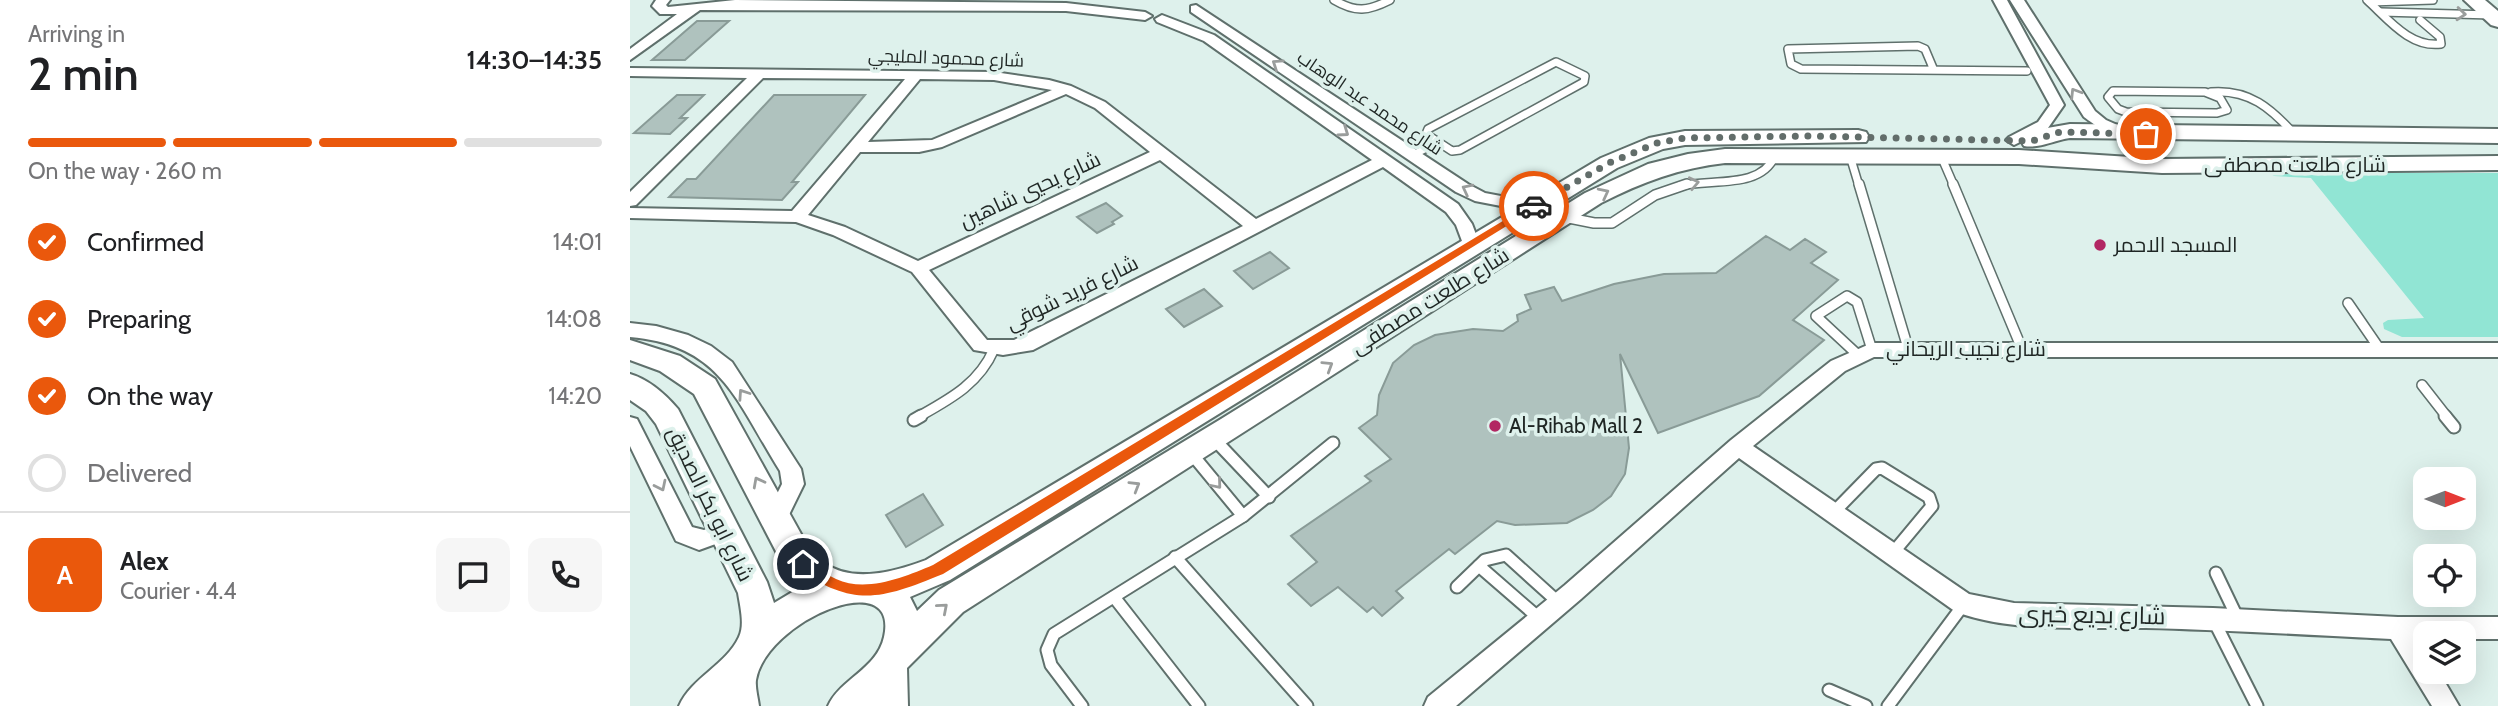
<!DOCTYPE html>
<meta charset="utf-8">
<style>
body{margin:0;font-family:Cabin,Cairo,sans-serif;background:#f6f6f6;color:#202124;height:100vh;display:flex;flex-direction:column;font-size:26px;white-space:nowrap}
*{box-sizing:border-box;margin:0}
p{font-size:23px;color:#757577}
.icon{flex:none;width:38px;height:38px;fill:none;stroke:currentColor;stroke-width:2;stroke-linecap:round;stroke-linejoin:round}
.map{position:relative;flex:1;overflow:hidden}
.side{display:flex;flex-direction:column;background:#fff;width:630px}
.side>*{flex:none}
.needle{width:46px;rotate:90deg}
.controls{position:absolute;left:1783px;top:467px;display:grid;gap:14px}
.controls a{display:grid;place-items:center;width:63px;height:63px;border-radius:14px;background:#fff;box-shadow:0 7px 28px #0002;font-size:35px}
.pin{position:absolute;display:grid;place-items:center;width:60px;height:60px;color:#fff;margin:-30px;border:4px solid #fff;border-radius:50%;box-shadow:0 2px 7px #0007}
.courier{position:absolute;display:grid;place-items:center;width:70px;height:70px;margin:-35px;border:5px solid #ea580c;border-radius:50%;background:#fff;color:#222;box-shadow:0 2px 9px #0007}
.head em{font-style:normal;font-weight:600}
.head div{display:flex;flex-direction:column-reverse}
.head{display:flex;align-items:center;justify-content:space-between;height:119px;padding:0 28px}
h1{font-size:46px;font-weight:600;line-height:52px}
.bar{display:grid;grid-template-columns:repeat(4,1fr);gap:10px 7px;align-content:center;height:84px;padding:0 28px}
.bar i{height:9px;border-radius:5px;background:#e0e0e0}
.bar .active{background:#ea580c}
.bar p{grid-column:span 4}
.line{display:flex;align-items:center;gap:18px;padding:0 28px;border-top:2px solid #e0e0e0}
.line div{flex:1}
.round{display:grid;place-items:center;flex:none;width:74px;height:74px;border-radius:14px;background:#f6f6f6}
ol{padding:0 28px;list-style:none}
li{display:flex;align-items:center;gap:21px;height:77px}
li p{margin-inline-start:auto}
li .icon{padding:7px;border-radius:50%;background:#ea580c;color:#fff;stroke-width:4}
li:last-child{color:#757577}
li i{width:38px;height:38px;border:4px solid #e0e0e0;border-radius:50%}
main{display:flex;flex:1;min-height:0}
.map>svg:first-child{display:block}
.green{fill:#91e5d4}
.building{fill:#afc2be;stroke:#899b97;stroke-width:2}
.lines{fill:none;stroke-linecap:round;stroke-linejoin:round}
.lane-far2-casing{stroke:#5f706c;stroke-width:10}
.lane-far1-casing{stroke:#5f706c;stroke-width:12}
.lane-casing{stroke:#5f706c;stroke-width:15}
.street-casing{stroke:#5f706c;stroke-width:4}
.secondary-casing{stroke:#5f706c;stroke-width:4}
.lane-far2{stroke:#fff;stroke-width:7}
.lane-far1{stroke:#fff;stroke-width:9}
.lane{stroke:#fff;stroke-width:11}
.street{fill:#fff;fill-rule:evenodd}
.secondary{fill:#fff;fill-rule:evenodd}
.oneway{stroke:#9a9d9c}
.route{fill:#ea580c}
.done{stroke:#626d6a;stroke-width:7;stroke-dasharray:0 12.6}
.poi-dot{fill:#b22763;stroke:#def1ec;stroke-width:2.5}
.labels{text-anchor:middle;stroke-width:7;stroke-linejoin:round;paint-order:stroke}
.far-street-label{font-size:18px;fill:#1f2624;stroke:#def1ec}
.street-label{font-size:21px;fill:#1f2624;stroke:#def1ec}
.poi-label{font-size:21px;fill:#1f2624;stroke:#def1ec;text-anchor:start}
.near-street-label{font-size:24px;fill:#1f2624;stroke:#def1ec}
</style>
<main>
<section class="side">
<div class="head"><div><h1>2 min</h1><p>Arriving in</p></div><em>14:30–14:35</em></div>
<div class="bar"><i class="active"></i><i class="active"></i><i class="active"></i><i></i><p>On the way · 260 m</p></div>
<ol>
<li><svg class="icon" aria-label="check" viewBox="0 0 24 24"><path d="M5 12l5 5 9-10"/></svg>Confirmed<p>14:01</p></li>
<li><svg class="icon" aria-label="check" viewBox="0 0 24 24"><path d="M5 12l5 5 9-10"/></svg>Preparing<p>14:08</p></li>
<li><svg class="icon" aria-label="check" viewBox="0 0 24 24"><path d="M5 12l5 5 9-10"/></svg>On the way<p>14:20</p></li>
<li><i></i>Delivered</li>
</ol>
<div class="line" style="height:126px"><b class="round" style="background:#ea580c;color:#fff">A</b><div><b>Alex</b><p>Courier · 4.4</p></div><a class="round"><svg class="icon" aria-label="chat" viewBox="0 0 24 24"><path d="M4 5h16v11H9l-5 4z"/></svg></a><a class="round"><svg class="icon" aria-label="phone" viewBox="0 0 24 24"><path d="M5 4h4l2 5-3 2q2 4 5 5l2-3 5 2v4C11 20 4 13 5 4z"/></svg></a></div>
</section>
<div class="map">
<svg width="1868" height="706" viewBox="0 0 1868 706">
<rect width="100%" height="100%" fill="#def1ec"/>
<path class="green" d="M1639 173H1868V337H1772L1754 329 1753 323 1758 320 1794 318 1681 178 1644 176Z"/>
<g class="building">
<path d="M67 21H99L55 60H22Z"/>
<path d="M47 95H74L50 118H57L40 134 4 133Z"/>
<path d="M144 95H235L162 182H168L152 200 39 197 57 179H66Z"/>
<path d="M476 203 492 216 482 222 484 224 467 233 447 217Z"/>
<path d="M1136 236 1160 250 1175 239 1196 252 1181 263 1208 280 1163 320 1194 340 1129 396 1028 433 990 354 999 448 995 474 981 496 963 510 937 523 885 525 867 521 825 554 819 549 766 591 773 598 752 616 743 607 737 612 708 587 681 606 658 584 687 562 661 536 741 481 735 476 761 459 729 428 747 415 749 395 763 363 784 345 805 335 843 329 873 331 888 321 887 315 901 309 895 295 924 287 932 301 984 284 1034 274 1086 273Z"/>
<path d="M640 252 659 268 623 289 604 271Z"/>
<path d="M574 289 592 306 554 327 536 309Z"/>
<path d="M293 494 313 525 276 547 256 515Z"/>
</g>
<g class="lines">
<defs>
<g id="lane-far2">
<path d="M704 0C726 13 738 11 760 0"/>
<path d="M1737 0C1758 19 1780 48 1811 44L1810 37 1790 20"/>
<path d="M1740 2 1803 0"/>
<path d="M1751 12 1862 15"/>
<path d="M926 62 955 76 954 82 830 150 822 151 796 134 798 129Z"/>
<path d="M1303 68 1295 49 1288 46 1158 49 1161 64 1171 69 1397 71"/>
<path d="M1483 91 1575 92 1590 98 1597 110 1587 113 1496 112 1488 109 1478 97Z"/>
<path d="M1581 92C1619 89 1641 108 1665 135"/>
<path d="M783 155 808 142"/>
<path d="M1220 156 1229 186"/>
<path d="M1311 156 1324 186"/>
<path d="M1050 186C1080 178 1130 190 1145 156"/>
</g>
<g id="lane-far1">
<path d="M1229 184 1278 348"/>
<path d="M1323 184 1392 349"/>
<path d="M934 217 964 223H982L1025 195 1057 184"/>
<path d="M1718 303 1751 351"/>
<path d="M1228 355 1186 316 1217 296 1227 302 1242 350"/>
<path d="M1792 385 1817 417"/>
<path d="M288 417C320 399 349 384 364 349"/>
</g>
<g id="lane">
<path d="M1815 416 1824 427"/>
<path d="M284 420 291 416"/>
<path d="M584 439 639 497"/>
<path d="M561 453 613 516"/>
<path d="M1203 513 1246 469 1252 468 1299 497 1302 506 1262 554"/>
<path d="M545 557 677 706"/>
<path d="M849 566 910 619"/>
<path d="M1586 573 1608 619"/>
<path d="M827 587 855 560 876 555 928 602"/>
<path d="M484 597 569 706"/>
<path d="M1583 619 1627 706"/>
<path d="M1199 690 1236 706"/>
<path d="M452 706 421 665 417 650 424 634 613 516 703 443"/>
<path d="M1258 706 1334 604"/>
</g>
<g id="street">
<path d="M26 0H40L36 5 38 7 105 0 436 3 515 12 522 16 515 20 436 11 70 10 0 60V49L47 14H30L22 6Z"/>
<path d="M1363 0H1377L1434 105 1418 128 1384 145 1376 140 1379 137 1408 122 1420 105Z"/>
<path d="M1380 0H1394L1465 111 1476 120 1501 131 1504 134 1501 137C1486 141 1466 126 1454 117Z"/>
<path d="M566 5 838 184 855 193 908 203 910 207 902 212 845 201 826 192 561 12V6Z"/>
<path d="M532 15 584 35 828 204 842 224 850 245 847 249H835L826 225 816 212 753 167 403 350 373 355 344 350 282 272 203 235 166 222 0 218V208L162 211 275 79 133 78 6 205 0 206V192L117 78 0 76V68L364 72 419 80 441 86 475 102 626 219 742 160 574 41 527 22 525 19ZM290 79 364 80 422 90 302 140 238 142ZM436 94 465 108 520 152 288 261 215 227 178 215 230 152H289L312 147ZM530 160 613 226 384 340H357L299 270Z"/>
<path d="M0 323 26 326 58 335 81 346 102 362 171 469 174 484 154 525 146 527 138 525 135 518 152 484 150 471C106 401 92 345 0 337Z"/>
<path d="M1242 343H1868V357H1244L1215 371 1123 446 1339 594 1384 603 1583 608 1768 617H1868V639H1834V634H1796V639H1788L1796 650V672H1809L1829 706H1802L1761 639C1680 635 1598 630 1516 628 1454 627 1384 633 1326 612L1109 458 951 599 826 706H794L798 697 935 585 1101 440 1201 361Z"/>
<path d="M0 417 7 419 62 527 74 530 94 521 102 524 105 531 102 538 69 550 46 541 0 446Z"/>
</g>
<g id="secondary">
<path d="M1834 0H1855L1868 11V27L1861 25Z"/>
<path d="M1440 124 1868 129V143L1440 138C1425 140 1408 149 1394 146L1391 141 1406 130Z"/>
<path d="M1228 130 1236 132 1239 137 1236 142 1055 145 1033 149 987 168 320 580 280 597 287 611 309 590 591 419 955 193 1018 164 1058 154 1095 149 1389 150 1532 159 1868 156V170L1532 173 1389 164 1095 163C1050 168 1012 182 971 203L333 612 277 668 278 706H198C210 679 247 669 254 637 270 564 136 621 126 680 125 687 128 698 129 706H49C62 677 96 665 109 637 115 625 110 606 108 593L26 424 16 411 0 400V374C20 380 35 394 48 409L137 582 144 603 174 585 152 563 64 394 30 371 0 360V340L50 356 85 379 176 543C182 549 188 557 195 563 223 584 267 571 296 560L971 158 1019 138 1055 131Z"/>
</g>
</defs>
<use href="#lane-far2" class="lane-far2-casing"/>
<use href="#lane-far1" class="lane-far1-casing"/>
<use href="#lane" class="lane-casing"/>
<use href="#street" class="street-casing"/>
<use href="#secondary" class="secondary-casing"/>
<use href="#lane-far2" class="lane-far2"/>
<use href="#lane-far1" class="lane-far1"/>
<use href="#lane" class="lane"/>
<use href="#street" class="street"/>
<use href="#secondary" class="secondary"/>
</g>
<defs><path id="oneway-chevron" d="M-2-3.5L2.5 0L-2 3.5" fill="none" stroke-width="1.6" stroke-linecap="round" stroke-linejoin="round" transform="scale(1.75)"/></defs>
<g class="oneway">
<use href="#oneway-chevron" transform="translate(1831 14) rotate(5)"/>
<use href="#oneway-chevron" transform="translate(647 64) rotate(-146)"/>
<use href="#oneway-chevron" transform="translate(1445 93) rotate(-122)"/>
<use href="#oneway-chevron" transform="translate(714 132) rotate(35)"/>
<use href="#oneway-chevron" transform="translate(1064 183) rotate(-12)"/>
<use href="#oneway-chevron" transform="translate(837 189) rotate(-153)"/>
<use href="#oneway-chevron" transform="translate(974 193) rotate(-27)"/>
<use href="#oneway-chevron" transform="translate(698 366) rotate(-32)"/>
<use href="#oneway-chevron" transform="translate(113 394) rotate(-124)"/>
<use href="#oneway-chevron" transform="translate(128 482) rotate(-118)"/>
<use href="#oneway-chevron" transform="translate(587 484) rotate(50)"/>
<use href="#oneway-chevron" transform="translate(31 486) rotate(64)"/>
<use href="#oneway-chevron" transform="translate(505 486) rotate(-31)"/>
<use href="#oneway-chevron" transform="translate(313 608) rotate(-41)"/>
</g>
<path class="route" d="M901 204 909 206 313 574C252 599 224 608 168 569L166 564 173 558C185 563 194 574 206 579 236 593 275 577 303 565Z"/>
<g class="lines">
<path class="done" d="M904 206 979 163 1027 143 1055 138 1178 136 1402 141 1430 132 1516 134"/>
</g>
<g class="poi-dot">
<circle cx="1470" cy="245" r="7"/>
<circle cx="865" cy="426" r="7"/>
</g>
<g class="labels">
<g class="far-street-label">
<text transform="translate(316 58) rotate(2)" y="6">شارع محمود المليجي</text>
<text transform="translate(740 103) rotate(34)" y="6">شارع محمد عبد الوهاب</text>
</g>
<g class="street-label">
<text x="1665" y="172">شارع طلعت مصطفى</text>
<text transform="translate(400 190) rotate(-25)" y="7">شارع يحيي شاهين</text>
<text transform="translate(442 293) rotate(-26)" y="7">شارع فريد شوقي</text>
<text transform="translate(800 301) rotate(-32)" y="7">شارع طلعت مصطفى</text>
<text x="1336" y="356">شارع نجيب الريحاني</text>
<text transform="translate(80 504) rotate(64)" y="7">شارع ابو بكر الصديق</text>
</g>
<g class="poi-label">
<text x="1484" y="252">المسجد الاحمر</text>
<text x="879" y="433">Al-Rihab Mall 2</text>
</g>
<g class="near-street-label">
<text transform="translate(1462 615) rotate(1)" y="8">شارع بديع خيرى</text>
</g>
</g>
</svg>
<div class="controls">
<a><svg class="needle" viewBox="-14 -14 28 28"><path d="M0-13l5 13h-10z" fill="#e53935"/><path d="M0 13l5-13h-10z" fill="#757577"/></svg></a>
<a><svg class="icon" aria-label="locate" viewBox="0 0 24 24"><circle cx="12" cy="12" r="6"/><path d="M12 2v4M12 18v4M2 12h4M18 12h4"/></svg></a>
<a><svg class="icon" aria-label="layers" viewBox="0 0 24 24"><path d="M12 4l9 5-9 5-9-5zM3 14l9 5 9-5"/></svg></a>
</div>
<div class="pin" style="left:1516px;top:134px;background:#ea580c"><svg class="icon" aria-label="bag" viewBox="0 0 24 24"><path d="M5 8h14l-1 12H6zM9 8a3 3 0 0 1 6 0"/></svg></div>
<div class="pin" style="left:173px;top:564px;background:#1f2937"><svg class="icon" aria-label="home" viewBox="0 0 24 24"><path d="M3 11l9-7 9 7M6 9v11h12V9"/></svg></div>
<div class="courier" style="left:904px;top:206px"><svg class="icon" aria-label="car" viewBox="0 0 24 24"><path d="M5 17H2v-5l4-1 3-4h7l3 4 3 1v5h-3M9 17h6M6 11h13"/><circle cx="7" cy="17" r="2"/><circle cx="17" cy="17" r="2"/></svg></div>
</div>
</main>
